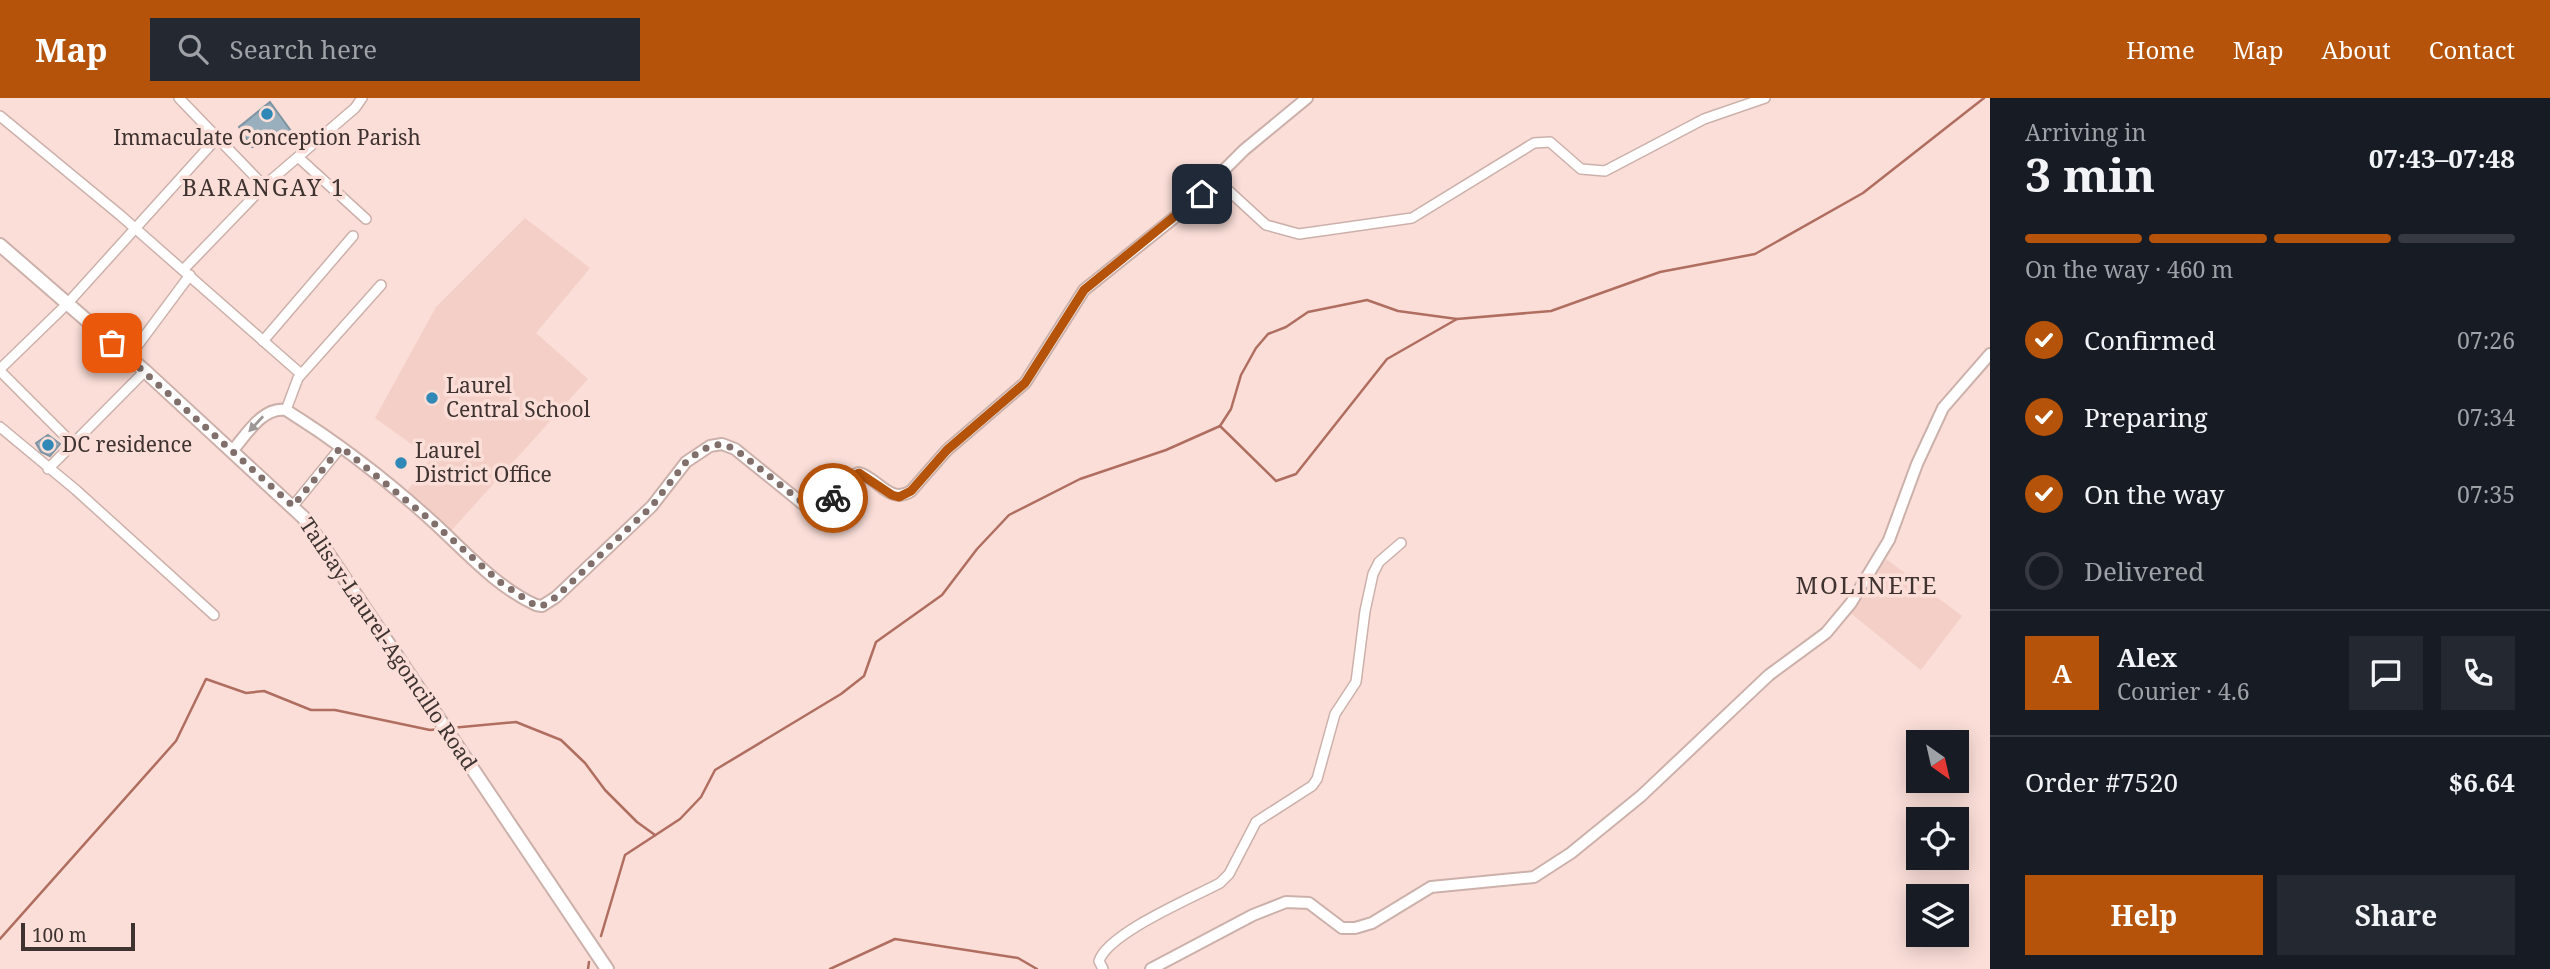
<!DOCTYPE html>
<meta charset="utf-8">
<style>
body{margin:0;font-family:"Noto Serif",serif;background:#242831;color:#f1f3f6;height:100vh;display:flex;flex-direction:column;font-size:26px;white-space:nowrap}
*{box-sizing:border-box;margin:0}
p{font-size:23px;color:#9ea1a6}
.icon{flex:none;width:38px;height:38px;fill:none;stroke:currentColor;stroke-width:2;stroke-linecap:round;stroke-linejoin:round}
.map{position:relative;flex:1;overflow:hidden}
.details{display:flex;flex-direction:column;background:#171b24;width:560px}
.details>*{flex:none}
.needle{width:46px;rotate:146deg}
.tools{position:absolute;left:1906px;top:632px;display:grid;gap:14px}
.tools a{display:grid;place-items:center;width:63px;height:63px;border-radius:0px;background:#171b24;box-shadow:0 4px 18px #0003;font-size:35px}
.scale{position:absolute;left:21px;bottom:18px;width:114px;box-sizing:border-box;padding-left:7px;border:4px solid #3e3330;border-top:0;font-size:19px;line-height:24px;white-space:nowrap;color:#3e3330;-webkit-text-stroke:5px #fbded8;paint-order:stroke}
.pin{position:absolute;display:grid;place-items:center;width:60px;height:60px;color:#fff;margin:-30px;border-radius:14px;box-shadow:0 4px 10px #0006}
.courier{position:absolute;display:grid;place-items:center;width:70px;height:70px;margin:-35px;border:5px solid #b45309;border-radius:50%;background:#fff;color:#222;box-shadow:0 2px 9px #0007}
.summary em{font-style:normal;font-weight:700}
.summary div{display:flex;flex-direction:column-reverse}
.summary{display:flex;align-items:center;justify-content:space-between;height:119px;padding:0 35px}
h1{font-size:46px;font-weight:700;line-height:52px}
.bar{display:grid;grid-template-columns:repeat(4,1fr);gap:10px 7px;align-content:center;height:84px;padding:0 35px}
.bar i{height:9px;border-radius:5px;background:#363941}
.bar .selected{background:#b45309}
.bar p{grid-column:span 4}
.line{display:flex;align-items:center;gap:18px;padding:0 35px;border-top:2px solid #363941}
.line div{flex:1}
.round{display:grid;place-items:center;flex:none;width:74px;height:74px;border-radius:0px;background:#242831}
ol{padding:0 35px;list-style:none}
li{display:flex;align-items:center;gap:21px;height:77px}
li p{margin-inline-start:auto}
li .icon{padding:7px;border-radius:50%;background:#b45309;color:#fff;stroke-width:4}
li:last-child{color:#9ea1a6}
li i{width:38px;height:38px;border:4px solid #363941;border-radius:50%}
.cta{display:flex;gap:14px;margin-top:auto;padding:14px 35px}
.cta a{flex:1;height:80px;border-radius:0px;background:#b45309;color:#fff;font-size:28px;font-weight:700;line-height:80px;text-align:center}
.cta a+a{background:#242831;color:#f1f3f6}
header{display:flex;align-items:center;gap:42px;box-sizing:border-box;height:98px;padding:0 35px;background:#b45309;color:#fff}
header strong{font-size:33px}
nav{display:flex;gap:38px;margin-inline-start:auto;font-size:24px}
.search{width:490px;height:63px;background:#242831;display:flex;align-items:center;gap:18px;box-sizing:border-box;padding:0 24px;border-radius:0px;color:#9ea1a6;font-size:26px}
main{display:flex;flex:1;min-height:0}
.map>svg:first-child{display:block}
.built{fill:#f4cfc7}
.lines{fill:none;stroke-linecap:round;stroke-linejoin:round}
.stream{stroke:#b06e60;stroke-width:2.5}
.building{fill:#99afbe;stroke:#7e94a2;stroke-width:2}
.minor-casing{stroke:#ccb1ab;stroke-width:12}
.tertiary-casing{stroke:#ccb1ab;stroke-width:14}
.secondary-casing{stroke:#ccb1ab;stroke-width:16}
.minor{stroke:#fff;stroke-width:9}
.tertiary{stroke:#fff;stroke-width:10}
.secondary{stroke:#fff;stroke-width:12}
.oneway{fill:#9e9998}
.done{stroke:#806f6b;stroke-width:7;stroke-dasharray:0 12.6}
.route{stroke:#b45309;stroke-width:9}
.poi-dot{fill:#3088b6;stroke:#fbded8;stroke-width:2.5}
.labels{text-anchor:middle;stroke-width:7;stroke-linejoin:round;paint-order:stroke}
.poi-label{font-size:21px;fill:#3e3330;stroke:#fbded8;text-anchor:start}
.street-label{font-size:21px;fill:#3e3330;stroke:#fbded8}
.neighbourhood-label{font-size:23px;letter-spacing:2px;fill:#3e3330;stroke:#fbded8}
.quarter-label{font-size:24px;letter-spacing:2px;fill:#3e3330;stroke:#fbded8}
</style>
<header>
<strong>Map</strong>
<div class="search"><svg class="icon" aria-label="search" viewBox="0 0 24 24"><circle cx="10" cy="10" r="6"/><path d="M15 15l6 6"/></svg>Search here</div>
<nav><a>Home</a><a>Map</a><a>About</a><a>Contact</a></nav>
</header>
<main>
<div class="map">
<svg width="1990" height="871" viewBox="0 0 1990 871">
<rect width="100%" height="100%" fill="#fbded8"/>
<g class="built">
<path d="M525 120 590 170 536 235 588 281 450 434 405 396 431 360 375 320 436 209Z"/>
<path d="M1886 461 1962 518 1921 572 1848 513Z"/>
</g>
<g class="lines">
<g class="stream">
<path d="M1220 328 1231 311 1241 277 1256 250 1268 236 1286 229 1308 214 1367 202 1398 213 1457 221"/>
<path d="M451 630 516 624 561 642 585 665 605 692 637 724 655 737"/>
<path d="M601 838 625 757 680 721 701 699 715 672 841 596 864 578 876 544 942 497 977 451 1009 417 1080 381 1166 352 1220 328 1276 383 1296 376 1387 261 1457 221 1551 213 1660 174 1755 156 1863 95 1984 0"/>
<path d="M0 841 176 643 206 581 246 595 264 593 311 612H335L430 632 441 631"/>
<path d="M588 871 589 864"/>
<path d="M830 871 895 841 1018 860 1037 871"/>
</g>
</g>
<g class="building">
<path d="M270 4 291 33 268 49H252L239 29Z"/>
<path d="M48 337 60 346 50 358 41 354 36 345Z"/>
</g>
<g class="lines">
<defs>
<g id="minor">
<path d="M179 0 264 88"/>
<path d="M0 18 120 117 301 276"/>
<path d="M298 59 366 121"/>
<path d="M1216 81 1266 127 1299 136 1412 120 1534 45 1550 44 1581 71 1605 73 1704 21 1765 0"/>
<path d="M183 172 264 88 355 10 362 0"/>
<path d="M263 243 353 138"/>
<path d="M129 259 190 177"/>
<path d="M0 271 67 206 216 41"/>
<path d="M0 273 72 345"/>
<path d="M286 312 298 280 381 187"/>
<path d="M0 329 76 392 214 517"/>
<path d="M48 371 145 273"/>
<path d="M293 408 341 349"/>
<path d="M1103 871 1099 863C1108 835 1192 800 1220 785L1229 776 1256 724 1312 688 1317 681 1335 616 1356 584 1365 513 1373 476 1379 464 1401 445"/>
</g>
<g id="tertiary">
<path d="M233 352C246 337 263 308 286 312 337 344 387 382 432 423 464 452 496 489 536 507L542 508 556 499 652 408 686 364 710 348 722 346 735 351 803 406 816 412C837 406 839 381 859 375 878 380 890 407 911 393L947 352 1025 285 1084 192 1185 111 1244 52 1307 0"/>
<path d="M1151 871 1253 817 1286 804 1309 805 1342 830H1355L1372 825 1431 789 1534 779 1571 755 1641 698 1769 577 1826 535 1851 505 1889 442 1917 366 1943 310 1990 256"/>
</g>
<path id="secondary" d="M0 147 145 273 304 420 607 871"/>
</defs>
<use href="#minor" class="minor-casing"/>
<use href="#tertiary" class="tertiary-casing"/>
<use href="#secondary" class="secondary-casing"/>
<use href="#minor" class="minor"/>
<use href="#tertiary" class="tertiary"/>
<use href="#secondary" class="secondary"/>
</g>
<defs><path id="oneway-solid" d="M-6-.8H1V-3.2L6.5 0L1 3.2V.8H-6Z" transform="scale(1.75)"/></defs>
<use class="oneway" href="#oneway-solid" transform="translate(256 326) rotate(133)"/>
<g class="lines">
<path class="done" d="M112 245 293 408 341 349 429 421 500 484 536 508H542L556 499 652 408 686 364 696 356 710 348 722 346 735 351 811 411 823 410 833 400"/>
<path class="route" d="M833 400 846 381 859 375 892 397 899 399 911 393 947 352 1025 285 1084 192 1202 96"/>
</g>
<g class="poi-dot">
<circle cx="267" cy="16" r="7"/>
<circle cx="432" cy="300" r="7"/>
<circle cx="48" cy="347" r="7"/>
<circle cx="401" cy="365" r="7"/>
</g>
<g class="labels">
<g class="poi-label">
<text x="267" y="47" text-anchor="middle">Immaculate Conception Parish</text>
<text x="446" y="295">Laurel<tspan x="446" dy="24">Central School</tspan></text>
<text x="62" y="354">DC residence</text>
<text x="415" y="360">Laurel<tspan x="415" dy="24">District Office</tspan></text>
</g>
<g class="street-label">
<text transform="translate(388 546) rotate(56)" y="7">Talisay-Laurel-Agoncillo Road</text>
</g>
<g class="neighbourhood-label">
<text x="264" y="98">BARANGAY 1</text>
</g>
<g class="quarter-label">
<text x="1867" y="496">MOLINETE</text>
</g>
</g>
</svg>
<div class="tools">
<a><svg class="needle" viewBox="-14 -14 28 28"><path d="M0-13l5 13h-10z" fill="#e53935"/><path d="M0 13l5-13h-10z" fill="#9ea1a6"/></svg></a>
<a><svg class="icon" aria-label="locate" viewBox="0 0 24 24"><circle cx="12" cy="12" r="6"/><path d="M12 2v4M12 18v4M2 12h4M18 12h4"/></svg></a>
<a><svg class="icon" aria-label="layers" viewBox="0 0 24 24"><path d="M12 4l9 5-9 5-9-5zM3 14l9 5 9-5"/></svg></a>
</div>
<div class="scale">100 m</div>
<div class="pin" style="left:112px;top:245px;background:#ea580c"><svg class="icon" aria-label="bag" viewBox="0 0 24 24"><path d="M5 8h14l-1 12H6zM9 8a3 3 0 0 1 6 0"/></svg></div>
<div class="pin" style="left:1202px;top:96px;background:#1f2937"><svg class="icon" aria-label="home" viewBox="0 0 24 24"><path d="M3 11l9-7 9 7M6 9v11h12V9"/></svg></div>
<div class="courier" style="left:833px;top:400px"><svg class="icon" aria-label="bike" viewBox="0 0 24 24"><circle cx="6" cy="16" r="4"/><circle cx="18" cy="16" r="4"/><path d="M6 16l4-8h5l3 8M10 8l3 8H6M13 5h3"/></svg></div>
</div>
<section class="details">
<div class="summary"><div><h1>3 min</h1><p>Arriving in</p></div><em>07:43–07:48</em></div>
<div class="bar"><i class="selected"></i><i class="selected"></i><i class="selected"></i><i></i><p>On the way · 460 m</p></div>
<ol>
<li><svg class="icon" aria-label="check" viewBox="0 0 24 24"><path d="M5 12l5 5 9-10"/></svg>Confirmed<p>07:26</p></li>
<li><svg class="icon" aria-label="check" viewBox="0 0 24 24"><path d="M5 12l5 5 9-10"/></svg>Preparing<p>07:34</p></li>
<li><svg class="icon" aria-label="check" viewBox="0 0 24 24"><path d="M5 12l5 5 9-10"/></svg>On the way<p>07:35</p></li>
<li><i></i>Delivered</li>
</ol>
<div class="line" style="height:126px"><b class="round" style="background:#b45309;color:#fff">A</b><div><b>Alex</b><p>Courier · 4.6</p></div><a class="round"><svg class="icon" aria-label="chat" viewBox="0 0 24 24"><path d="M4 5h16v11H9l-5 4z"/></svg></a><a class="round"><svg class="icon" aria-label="phone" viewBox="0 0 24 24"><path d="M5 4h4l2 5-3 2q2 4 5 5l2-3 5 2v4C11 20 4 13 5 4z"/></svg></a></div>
<div class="line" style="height:91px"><div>Order #7520</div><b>$6.64</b></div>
<div class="cta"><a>Help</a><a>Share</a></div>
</section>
</main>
